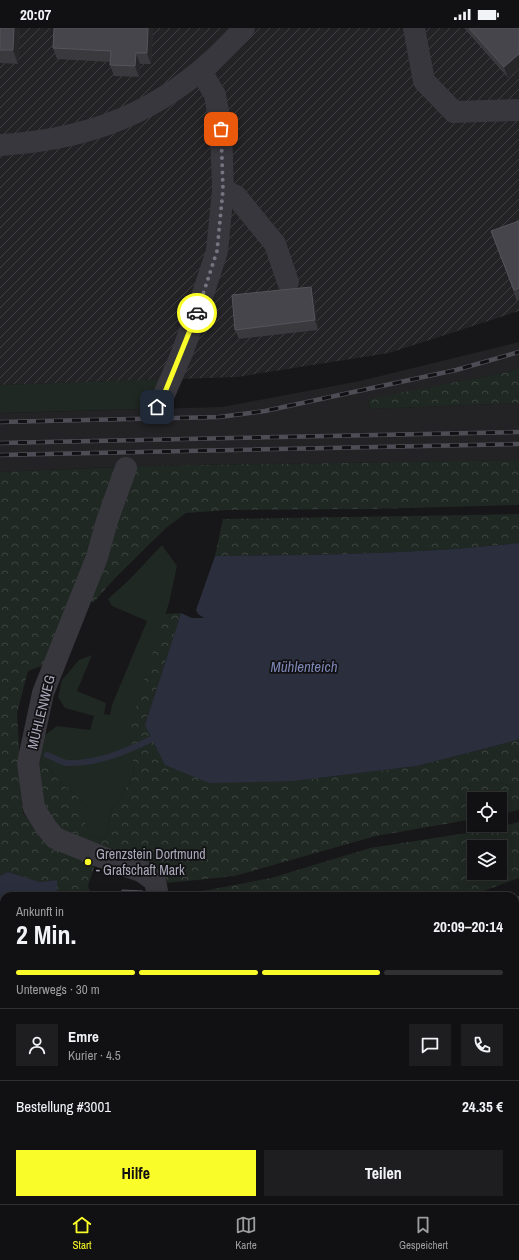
<!DOCTYPE html>
<html lang="de">
<meta charset="utf-8">
<style>
body{margin:0;font-family:"Archivo Narrow",sans-serif;background:#1e1e20;color:#f1f3f6;height:100vh;display:flex;flex-direction:column;font-size:15px;white-space:nowrap}
*{box-sizing:border-box;margin:0}
p{font-size:13px;color:#9c9d9f}
.icon{flex:none;width:22px;height:22px;fill:none;stroke:currentColor;stroke-width:2;stroke-linecap:round;stroke-linejoin:round}
.map{position:relative;flex:1;overflow:hidden}
.sheet{position:absolute;left:0px;top:864px;width:519px;height:312px;display:flex;flex-direction:column;background:#111012;border-radius:12px 12px 0 0;box-shadow:0 4px 16px #0002,0 0 0 1px #303032}
.sheet>*{flex:none}
.buttons{position:absolute;left:467px;top:764px;display:grid;gap:8px}
.buttons a{display:grid;place-items:center;width:40px;height:40px;border-radius:0px;background:#111012;box-shadow:0 4px 16px #0002,0 0 0 1px #303032;font-size:20px}
.pin{position:absolute;display:grid;place-items:center;width:34px;height:34px;color:#fff;margin:-17px;border-radius:8px;box-shadow:0 2px 6px #0006}
.courier{position:absolute;display:grid;place-items:center;width:40px;height:40px;margin:-20px;border:3px solid #fafc2a;border-radius:50%;background:#fff;color:#222;box-shadow:0 1px 5px #0007}
.summary em{font-style:normal;font-weight:800}
.summary div{display:flex;flex-direction:column-reverse}
.summary{display:flex;align-items:center;justify-content:space-between;height:68px;padding:0 16px}
h1{font-size:26px;font-weight:800;line-height:30px}
.bar{display:grid;grid-template-columns:repeat(4,1fr);gap:6px 4px;align-content:center;height:48px;padding:0 16px}
.bar i{height:5px;border-radius:3px;background:#303032}
.bar .selected{background:#fafc2a}
.bar p{grid-column:span 4}
.line{display:flex;align-items:center;gap:10px;padding:0 16px;border-top:1px solid #303032}
.line div{flex:1}
.round{display:grid;place-items:center;flex:none;width:42px;height:42px;border-radius:0px;background:#1e1e20}
.cta{display:flex;gap:8px;margin-top:auto;padding:8px 16px}
.cta a{flex:1;height:46px;border-radius:0px;background:#fafc2a;color:#111;font-size:16px;font-weight:800;line-height:46px;text-align:center}
.cta a+a{background:#1e1e20;color:#f1f3f6}
.status{display:flex;justify-content:space-between;align-items:center;height:28px;padding:0 20px;background:#111012;direction:ltr}
.status svg{height:11px;fill:currentColor}
.tabs{display:flex;justify-content:space-around;align-items:center;height:56px;border-top:1px solid #303032;background:#111012;font-size:11px;color:#9c9d9f}
.tabs a{display:grid;justify-items:center;gap:2px}
.tabs .selected{color:#fafc2a}
.map>svg:first-child{display:block}
.built{fill:#232225}
.industrial{fill:url(#industrial-furrows)}
.grass{fill:#202823}
.forest{fill:url(#forest-crowns);fill-rule:evenodd}
.water{fill:#2b2f3d}
.lines{fill:none;stroke-linecap:round;stroke-linejoin:round}
.stream{stroke:#2b2f3d;stroke-width:6}
.minor{stroke:#38373d;stroke-width:22}
.rail-casing{stroke:#4e4d56;stroke-width:4.5}
.rail{stroke:#121113;stroke-width:3;stroke-dasharray:9;stroke-linecap:butt}
.wall{fill:#3a393d}
.shaded-wall{fill:#272629}
.building{fill:#46454b;stroke:#55545c}
.done{stroke:#757481;stroke-width:4;stroke-dasharray:0 7.2}
.route{stroke:#fafc2a;stroke-width:5}
.poi-dot{fill:#fafc2a;stroke:#121113;stroke-width:1.5}
.labels{text-anchor:middle;stroke-width:3.5;stroke-linejoin:round;paint-order:stroke}
.street-label{font-size:14px;fill:#a8a7b9;stroke:#121113}
.poi-label{font-size:14px;fill:#a8a7b9;stroke:#121113;text-anchor:start}
.water-label{font-size:15px;font-style:italic;fill:#7c87b6;stroke:#121113}
</style>
<div class="status"><b>20:07</b><svg viewBox="0 0 49 12"><path d="M0 12V9h3v3zM5 12V6h3v6zM10 12V3h3v9zM15 12V0h3v12zM26 1h20v11H26zM47 4h2v5h-2z"/></svg></div>
<div class="map">
<svg width="519" height="1176" viewBox="0 0 519 1176">
<defs>
<pattern id="industrial-furrows" width="10" height="10" patternUnits="userSpaceOnUse"><rect width="10" height="10" fill="#232225"/><path d="M-1 1l2-2M0 10L10 0M9 11l2-2" fill="none" stroke="#403f43"/></pattern>
<pattern id="forest-crowns" width="20" height="18" patternUnits="userSpaceOnUse"><rect width="20" height="18" fill="#202823"/><path d="M2 6a3 3 0 1 1 6 0M12 15a3 3 0 1 1 6 0" fill="none" stroke="#3e4441"/></pattern>
</defs>
<rect width="100%" height="100%" fill="#171618"/>
<path class="built" d="M519 314V340L508 344 368 372 370 381 519 375V432L134 438 0 444V385L222 379 360 353Z"/>
<path class="industrial" d="M0 0H519V283L389 325 237 349 0 357Z"/>
<g class="grass">
<path d="M163 351 143 381 0 385V357Z"/>
<path d="M162 517 177 538 169 575 132 695 134 748 112 781 105 812 86 806 80 771 60 754 38 728 45 707 57 698 90 702 94 688 65 680 58 669 62 652 79 632 92 627 77 663 106 675 104 686 110 687 112 677 147 593 112 578 108 571 129 552Z"/>
</g>
<g class="forest">
<path d="M519 340V375L370 381 368 371 508 344Z"/>
<path d="M519 432V477L372 481 229 482 186 485 166 500 115 550 93 575 85 567 134 438Z"/>
<path d="M118 439 47 636 28 643 17 685 23 785 50 817 96 833 88 858 92 868H57V852L40 854 8 844 0 848V444Z"/>
<path d="M519 486V515C418 526 317 527 215 528L223 491Z"/>
<path d="M181 585 145 697 294 753 417 738 514 713 519 711V782L500 786V771H474V791L376 808 235 848 167 855 161 843 150 842 60 805 39 771 38 728 60 754 80 771 87 806 105 812 112 781 134 748 131 695 165 586Z"/>
<path d="M519 794V850L470 868H177L271 850 370 820 492 801ZM474 819H500V845H474Z"/>
<path d="M519 902V1167L517 1176H194V1172H515V903Z"/>
<path d="M0 907 4 908V944H0Z"/>
<path d="M0 1006H4V1172H172V1176H0Z"/>
</g>
<g class="water">
<path d="M519 515V711L514 713 417 738 294 753 209 755 165 737 145 697 181 585 192 590H204L198 586 196 582 215 528C317 527 418 526 519 515Z"/>
<path d="M8 844 40 854 57 852V868H4V908L0 907V848Z"/>
</g>
<g class="lines">
<path class="stream" d="M47 727C53 729 61 734 67 735 97 736 125 724 152 711"/>
<g class="minor">
<path d="M414 0 424 53 454 84 519 82"/>
<path d="M0 117C101 111 176 77 244 0"/>
<path d="M223 162 236 168 275 216 288 254"/>
<path d="M157 379 163 369 182 325 199 278 217 223 223 162 221 101 215 67 201 43"/>
<path d="M126 440 107 493 97 529 43 665 28 735 34 780 46 799 55 810 109 832 141 843 155 853 158 868"/>
<path d="M515 881 519 879"/>
<path d="M0 971H4"/>
<path d="M183 1176V1172"/>
</g>
<defs>
<g id="rail">
<path d="M0 394 219 389 265 383 456 342 519 324"/>
<path d="M0 415 519 404"/>
<path d="M0 427 519 416"/>
</g>
</defs>
<use href="#rail" class="rail-casing"/>
<use href="#rail" class="rail"/>
</g>
<g class="wall">
<path d="M0 0H20L18 36 0 35Z"/>
<path d="M54 0H153L151 36H140L139 49 114 48 110 37V34L57 31 53 20Z"/>
<path d="M464 0H519V41L508 50Z"/>
<path d="M519 193V272L517 273 491 203Z"/>
<path d="M311 259 315 269 318 302 239 311 235 302Z"/>
</g>
<g class="shaded-wall">
<path d="M14 0H20L18 36 13 22Z"/>
<path d="M148 0H153L151 36 147 25Z"/>
<path d="M136 25 140 36 139 49 135 38Z"/>
<path d="M519 26V41L508 50 504 39Z"/>
<path d="M311 259 315 269 318 302 315 292Z"/>
</g>
<g class="building">
<path d="M0 0H14L13 22H0Z"/>
<path d="M54 0H148L147 25H136L135 38 110 37 111 23 53 20Z"/>
<path d="M469 0H519V26L504 39Z"/>
<path d="M519 193V260L514 262 491 203Z"/>
<path d="M311 259 315 292 235 302 232 267Z"/>
<path d="M122 862 143 863V868H122Z"/>
</g>
<g class="lines">
<path class="done" d="M197 285 217 223 223 162 221 101"/>
<path class="route" d="M157 379 163 369 197 285"/>
</g>
<circle class="poi-dot" cx="88" cy="834" r="4"/>
<g class="labels">
<g class="street-label">
<text transform="translate(41 684) rotate(-76)" y="5">MÜHLENWEG</text>
</g>
<g class="poi-label">
<text x="96" y="831">Grenzstein Dortmund<tspan x="96" dy="16">- Grafschaft Mark</tspan></text>
</g>
<g class="water-label">
<text x="304" y="644">Mühlenteich</text>
</g>
</g>
</svg>
<div class="buttons">
<a><svg class="icon" aria-label="locate" viewBox="0 0 24 24"><circle cx="12" cy="12" r="6"/><path d="M12 2v4M12 18v4M2 12h4M18 12h4"/></svg></a>
<a><svg class="icon" aria-label="layers" viewBox="0 0 24 24"><path d="M12 4l9 5-9 5-9-5zM3 14l9 5 9-5"/></svg></a>
</div>
<div class="pin" style="left:221px;top:101px;background:#ea580c"><svg class="icon" aria-label="bag" viewBox="0 0 24 24"><path d="M5 8h14l-1 12H6zM9 8a3 3 0 0 1 6 0"/></svg></div>
<div class="pin" style="left:157px;top:379px;background:#1f2937"><svg class="icon" aria-label="home" viewBox="0 0 24 24"><path d="M3 11l9-7 9 7M6 9v11h12V9"/></svg></div>
<div class="courier" style="left:197px;top:285px"><svg class="icon" aria-label="car" viewBox="0 0 24 24"><path d="M5 17H2v-5l4-1 3-4h7l3 4 3 1v5h-3M9 17h6M6 11h13"/><circle cx="7" cy="17" r="2"/><circle cx="17" cy="17" r="2"/></svg></div>
<section class="sheet">
<div class="summary"><div><h1>2 Min.</h1><p>Ankunft in</p></div><em>20:09–20:14</em></div>
<div class="bar"><i class="selected"></i><i class="selected"></i><i class="selected"></i><i></i><p>Unterwegs · 30 m</p></div>
<div class="line" style="height:72px"><a class="round"><svg class="icon" aria-label="person" viewBox="0 0 24 24"><circle cx="12" cy="8" r="4"/><path d="M4 21q1-7 8-7t8 7"/></svg></a><div><b>Emre</b><p>Kurier · 4.5</p></div><a class="round"><svg class="icon" aria-label="chat" viewBox="0 0 24 24"><path d="M4 5h16v11H9l-5 4z"/></svg></a><a class="round"><svg class="icon" aria-label="phone" viewBox="0 0 24 24"><path d="M5 4h4l2 5-3 2q2 4 5 5l2-3 5 2v4C11 20 4 13 5 4z"/></svg></a></div>
<div class="line" style="height:52px"><div>Bestellung #3001</div><b>24.35 €</b></div>
<div class="cta"><a>Hilfe</a><a>Teilen</a></div>
</section>
</div>
<nav class="tabs">
<a class="selected"><svg class="icon" aria-label="home" viewBox="0 0 24 24"><path d="M3 11l9-7 9 7M6 9v11h12V9"/></svg>Start</a>
<a><svg class="icon" aria-label="map" viewBox="0 0 24 24"><path d="M3 6l6-2 6 2 6-2v14l-6 2-6-2-6 2zM9 4v14M15 6v14"/></svg>Karte</a>
<a><svg class="icon" aria-label="saved" viewBox="0 0 24 24"><path d="M7 4h10v16l-5-4-5 4z"/></svg>Gespeichert</a>
</nav>
